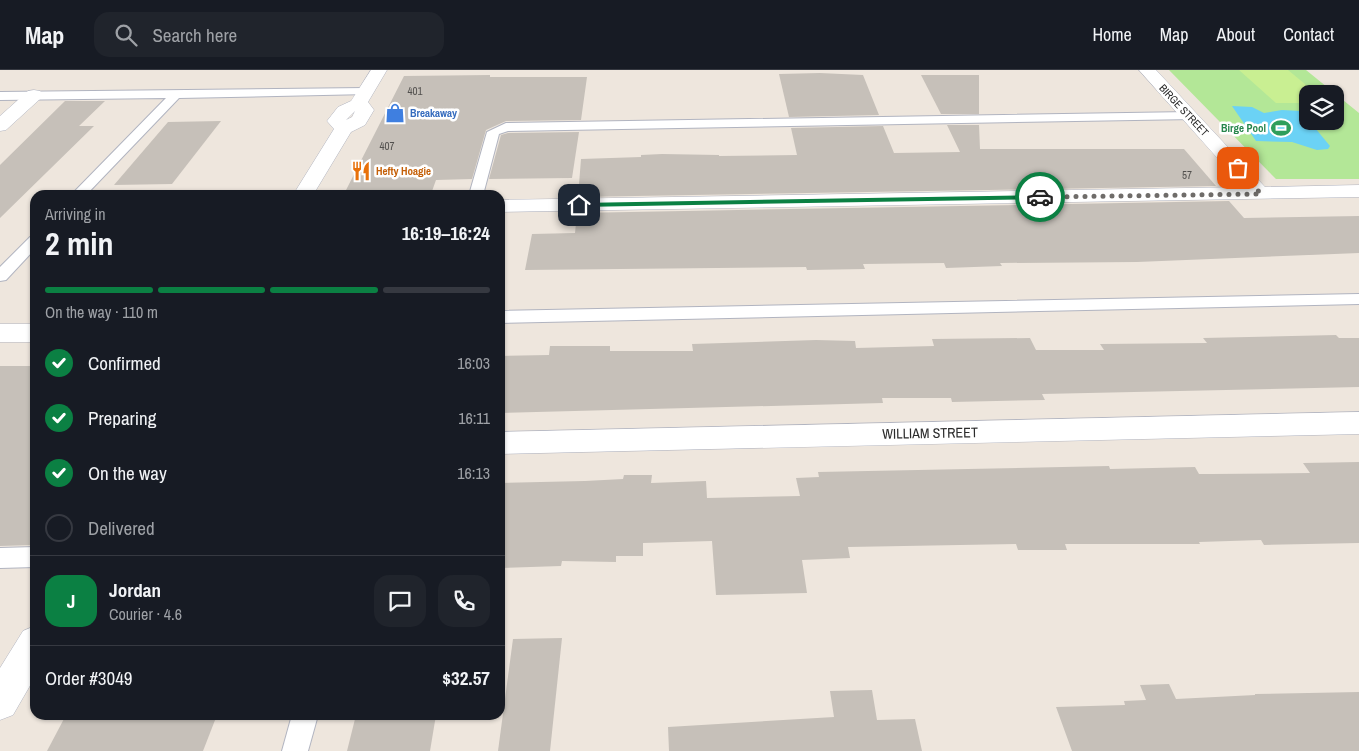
<!DOCTYPE html>
<meta charset="utf-8">
<style>
body{margin:0;font-family:"Archivo Narrow",sans-serif;background:#20242c;color:#f1f3f6;height:100vh;display:flex;flex-direction:column;font-size:19px;white-space:nowrap}
*{box-sizing:border-box;margin:0}
p{font-size:16px;color:#9ea1a6}
.icon{flex:none;width:28px;height:28px;fill:none;stroke:currentColor;stroke-width:2;stroke-linecap:round;stroke-linejoin:round}
.map{position:relative;flex:1;overflow:hidden}
.side{position:absolute;left:30px;top:120px;width:475px;height:530px;display:flex;flex-direction:column;background:#171b24;border-radius:15px;box-shadow:0 1px 4px #0004}
.side>*{flex:none}
.controls{position:absolute;left:1299px;top:15px;display:grid;gap:10px}
.controls a{display:grid;place-items:center;width:45px;height:45px;border-radius:10px;background:#171b24;box-shadow:0 1px 4px #0004;font-size:25px}
.pin{position:absolute;display:grid;place-items:center;width:42px;height:42px;color:#fff;margin:-21px;border-radius:10px;box-shadow:0 2px 8px #0006}
.courier{position:absolute;display:grid;place-items:center;width:50px;height:50px;margin:-25px;border:4px solid #0b8043;border-radius:50%;background:#fff;color:#222;box-shadow:0 1px 6px #0007}
.head em{font-style:normal;font-weight:700}
.head div{display:flex;flex-direction:column-reverse}
.head{display:flex;align-items:center;justify-content:space-between;height:85px;padding:0 15px}
h1{font-size:32px;font-weight:700;line-height:38px}
.bar{display:grid;grid-template-columns:repeat(4,1fr);gap:8px 5px;align-content:center;height:60px;padding:0 15px}
.bar i{height:6px;border-radius:4px;background:#363941}
.bar .on{background:#0b8043}
.bar p{grid-column:span 4}
.line{display:flex;align-items:center;gap:12px;padding:0 15px;border-top:1px solid #363941}
.line div{flex:1}
.round{display:grid;place-items:center;flex:none;width:52px;height:52px;border-radius:15px;background:#20242c}
ol{padding:0 15px;list-style:none}
li{display:flex;align-items:center;gap:15px;height:55px}
li p{margin-inline-start:auto}
li .icon{padding:5px;border-radius:50%;background:#0b8043;color:#fff;stroke-width:4}
li:last-child{color:#9ea1a6}
li i{width:28px;height:28px;border:2px solid #363941;border-radius:50%}
header{display:flex;align-items:center;gap:30px;box-sizing:border-box;height:70px;padding:0 25px;background:#171b24;border-bottom:1px solid #363941}
header strong{font-size:24px}
nav{display:flex;gap:28px;margin-inline-start:auto;font-size:18px}
.search{width:350px;height:45px;background:#20242c;display:flex;align-items:center;gap:12px;box-sizing:border-box;padding:0 18px;border-radius:15px;color:#9ea1a6;font-size:19px}
.map>svg:first-child{display:block}
.green{fill:#b3e797;fill-rule:evenodd}
.pitch{fill:#c9ef92}
.water{fill:#6bd2f5}
.building{fill:#c6c0b9}
.lines{fill:none;stroke-linecap:round;stroke-linejoin:round}
.service-casing{stroke:#b1b4c0;stroke-width:2}
.minor-casing{stroke:#b1b4c0;stroke-width:1}
.secondary-casing{stroke:#b1b4c0;stroke-width:1}
.service{fill:#fff;fill-rule:evenodd}
.minor{fill:#fff;fill-rule:evenodd}
.secondary{fill:#fff;fill-rule:evenodd}
.route{fill:#0b8043}
.done{stroke:#6f6c69;stroke-width:5;stroke-dasharray:0 9}
.labels{text-anchor:middle;stroke-width:5;stroke-linejoin:round;paint-order:stroke}
.number-label{font-size:11px;fill:#52504e}
.far-street-label{font-size:11px;fill:#2b2b2b;stroke:#fff}
.far-shop-label{font-size:11px;font-weight:bold;fill:#366cbe;stroke:#fff;text-anchor:start}
.far-leisure-label{font-size:11px;font-weight:bold;fill:#27864d;stroke:#fff;text-anchor:end}
.far-food-label{font-size:11px;font-weight:bold;fill:#c56008;stroke:#fff;text-anchor:start}
.street-label{font-size:14px;fill:#2b2b2b;stroke:#fff}
</style>
<header>
<strong>Map</strong>
<div class="search"><svg class="icon" aria-label="search" viewBox="0 0 24 24"><circle cx="10" cy="10" r="6"/><path d="M15 15l6 6"/></svg>Search here</div>
<nav><a>Home</a><a>Map</a><a>About</a><a>Contact</a></nav>
</header>
<div class="map">
<svg width="1359" height="681" viewBox="0 0 1359 681">
<rect width="100%" height="100%" fill="#eee6dd"/>
<path class="green" d="M1169 0H1306L1359 43V109H1276ZM1308 24H1335V51H1308Z"/>
<path class="pitch" d="M1239 0H1288L1317 24H1308L1307 33H1276Z"/>
<path class="water" d="M1232 36 1252 37 1264 43 1282 40 1301 41 1330 76 1328 79 1317 80 1292 72 1256 71Z"/>
<g class="building">
<path d="M820 3 863 5 879 45 789 47 779 4Z"/>
<path d="M490 5V7H587L581 50 506 51 486 60 472 109 436 110 431 124H344L404 6Z"/>
<path d="M921 5H979V44H941Z"/>
<path d="M65 31H105L79 56H94L0 148V95Z"/>
<path d="M221 51 172 114 114 115 168 52Z"/>
<path d="M947 55H979L980 79H1184L1216 116 578 127 581 89 641 87V85L662 84 719 85V86L797 85 791 58 883 56 894 83 960 82Z"/>
<path d="M579 62 572 108 489 109 501 65 508 63Z"/>
<path d="M1229 131 1244 148 1359 146V183L1137 192 1000 193 1002 196 946 198 944 193 863 194 865 199 807 200 806 197 525 200 532 164 575 163 577 143Z"/>
<path d="M1336 265 1339 268H1359V317L1042 324 1045 330 952 332 951 328H882L883 333 500 343V286L549 285 550 276H610V281H693L692 274 816 270 855 271 856 278 934 276 932 269 1030 268 1036 280H1104L1100 274 1207 273 1203 268Z"/>
<path d="M0 296H35V472L33 475 0 476Z"/>
<path d="M1359 392V473L1264 475 1261 470 1199 472 1200 474H1065L1067 480H1018L1016 474 848 477 850 488 802 490 807 523 716 525 712 471 643 473V486H616V492L562 491 561 496 500 498V413L585 411 623 409 624 405H652L651 413 706 411 707 428 800 426 796 408 819 407 818 402 1109 396 1110 399 1195 397 1199 404H1212L1310 403 1303 393Z"/>
<path d="M562 568 550 681H498L513 569Z"/>
<path d="M1169 614 1176 629 1255 625V624L1359 622V681H1072L1056 637 1125 635 1124 631 1146 630 1140 615Z"/>
<path d="M872 620 877 650 915 649 922 681H669L668 657 834 647 830 621Z"/>
<path d="M66 645H217L203 681H47Z"/>
<path d="M356 645H436L430 681H347Z"/>
</g>
<g class="lines">
<defs>
<g id="service">
<path d="M365 18 369 20V24L179 28 86 125H71L166 28 0 30V22Z"/>
<path d="M1190 42 1196 46 1194 49 508 61 499 64 483 125H469L487 62 506 53Z"/>
<path d="M35 165V179L6 210 0 211V197L30 167Z"/>
<path d="M1359 224V234L500 253V241Z"/>
<path d="M35 477V497L0 498V478Z"/>
<path d="M292 645H318L308 681H282Z"/>
</g>
<g id="minor">
<path d="M1139 0H1156L1265 117 1359 115V127L500 142V130L1243 117Z"/>
<path d="M34 20 40 21 43 25 40 29 6 60 0 61V46L28 21Z"/>
<rect x="0" y="254" width="35" height="18"/>
<path d="M1359 342V364L500 384V362Z"/>
</g>
<g id="secondary">
<path d="M371 0H387L368 32 374 40 365 55 351 62 313 125H293L334 59 327 51 338 37 351 31ZM355 41 352 47 346 50Z"/>
<path d="M35 556V607L13 645 0 650V598L23 561Z"/>
</g>
</defs>
<use href="#service" class="service-casing"/>
<use href="#minor" class="minor-casing"/>
<use href="#secondary" class="secondary-casing"/>
<use href="#service" class="service"/>
<use href="#minor" class="minor"/>
<use href="#secondary" class="secondary"/>
</g>
<path class="route" d="M1040 125 1042 129 579 137 576 135 579 133Z"/>
<g class="lines">
<path class="done" d="M1040 127 1261 124 1238 98"/>
</g>
<defs>
<symbol id="shop-bare" viewBox="-9 -9 18 18"><path d="M-5-2.5h2.3a2.7 3.5 0 0 1 5.4 0H5L5.5 6h-11ZM-1.5-2.5h3a1.5 2.3 0 0 0-3 0Z" fill="#3f7fe0" stroke="#fff" stroke-width="2.5" paint-order="stroke"/></symbol>
<symbol id="stadium-bare" viewBox="-9 -9 18 18"><path d="M0-5a6.5 5 0 1 0 0 10a6.5 5 0 1 0 0-10ZM-3.5-1.8h7v3.6h-7Z" fill="#2e9e5b" stroke="#fff" stroke-width="2.5" paint-order="stroke"/></symbol>
<symbol id="restaurant-bare" viewBox="-9 -9 18 18"><path d="M-5-6h1v4h1v-4h1v4h1v-4h1v5L-1.5 .5V6h-2V.5L-5-1ZM5-6V6H3V1.5H1.5Q1.5-4 5-6Z" fill="#e8710a" stroke="#fff" stroke-width="2.5" paint-order="stroke"/></symbol>
</defs>
<g fill-rule="evenodd">
<use href="#shop-bare" x="381" y="29" width="28" height="28"/>
<use href="#stadium-bare" x="1267" y="44" width="28" height="28"/>
<use href="#restaurant-bare" x="347" y="87" width="28" height="28"/>
</g>
<g class="labels">
<g class="number-label">
<text x="415" y="25">401</text>
<text x="387" y="80">407</text>
<text x="1187" y="109">57</text>
</g>
<g class="far-street-label">
<text transform="translate(1184 40) rotate(47)" y="4">BIRGE STREET</text>
</g>
<g class="far-shop-label">
<text x="410" y="47">Breakaway</text>
</g>
<g class="far-leisure-label">
<text x="1266" y="62">Birge Pool</text>
</g>
<g class="far-food-label">
<text x="376" y="105">Hefty Hoagie</text>
</g>
<g class="street-label">
<text transform="translate(930 363) rotate(-1)" y="5">WILLIAM STREET</text>
</g>
</g>
</svg>
<div class="controls">
<a><svg class="icon" aria-label="layers" viewBox="0 0 24 24"><path d="M12 4l9 5-9 5-9-5zM3 14l9 5 9-5"/></svg></a>
</div>
<div class="pin" style="left:1238px;top:98px;background:#ea580c"><svg class="icon" aria-label="bag" viewBox="0 0 24 24"><path d="M5 8h14l-1 12H6zM9 8a3 3 0 0 1 6 0"/></svg></div>
<div class="pin" style="left:579px;top:135px;background:#1f2937"><svg class="icon" aria-label="home" viewBox="0 0 24 24"><path d="M3 11l9-7 9 7M6 9v11h12V9"/></svg></div>
<div class="courier" style="left:1040px;top:127px"><svg class="icon" aria-label="car" viewBox="0 0 24 24"><path d="M5 17H2v-5l4-1 3-4h7l3 4 3 1v5h-3M9 17h6M6 11h13"/><circle cx="7" cy="17" r="2"/><circle cx="17" cy="17" r="2"/></svg></div>
<section class="side">
<div class="head"><div><h1>2 min</h1><p>Arriving in</p></div><em>16:19–16:24</em></div>
<div class="bar"><i class="on"></i><i class="on"></i><i class="on"></i><i></i><p>On the way · 110 m</p></div>
<ol>
<li><svg class="icon" aria-label="check" viewBox="0 0 24 24"><path d="M5 12l5 5 9-10"/></svg>Confirmed<p>16:03</p></li>
<li><svg class="icon" aria-label="check" viewBox="0 0 24 24"><path d="M5 12l5 5 9-10"/></svg>Preparing<p>16:11</p></li>
<li><svg class="icon" aria-label="check" viewBox="0 0 24 24"><path d="M5 12l5 5 9-10"/></svg>On the way<p>16:13</p></li>
<li><i></i>Delivered</li>
</ol>
<div class="line" style="height:90px"><b class="round" style="background:#0b8043;color:#fff">J</b><div><b>Jordan</b><p>Courier · 4.6</p></div><a class="round"><svg class="icon" aria-label="chat" viewBox="0 0 24 24"><path d="M4 5h16v11H9l-5 4z"/></svg></a><a class="round"><svg class="icon" aria-label="phone" viewBox="0 0 24 24"><path d="M5 4h4l2 5-3 2q2 4 5 5l2-3 5 2v4C11 20 4 13 5 4z"/></svg></a></div>
<div class="line" style="height:65px"><div>Order #3049</div><b>$32.57</b></div>
</section>
</div>
